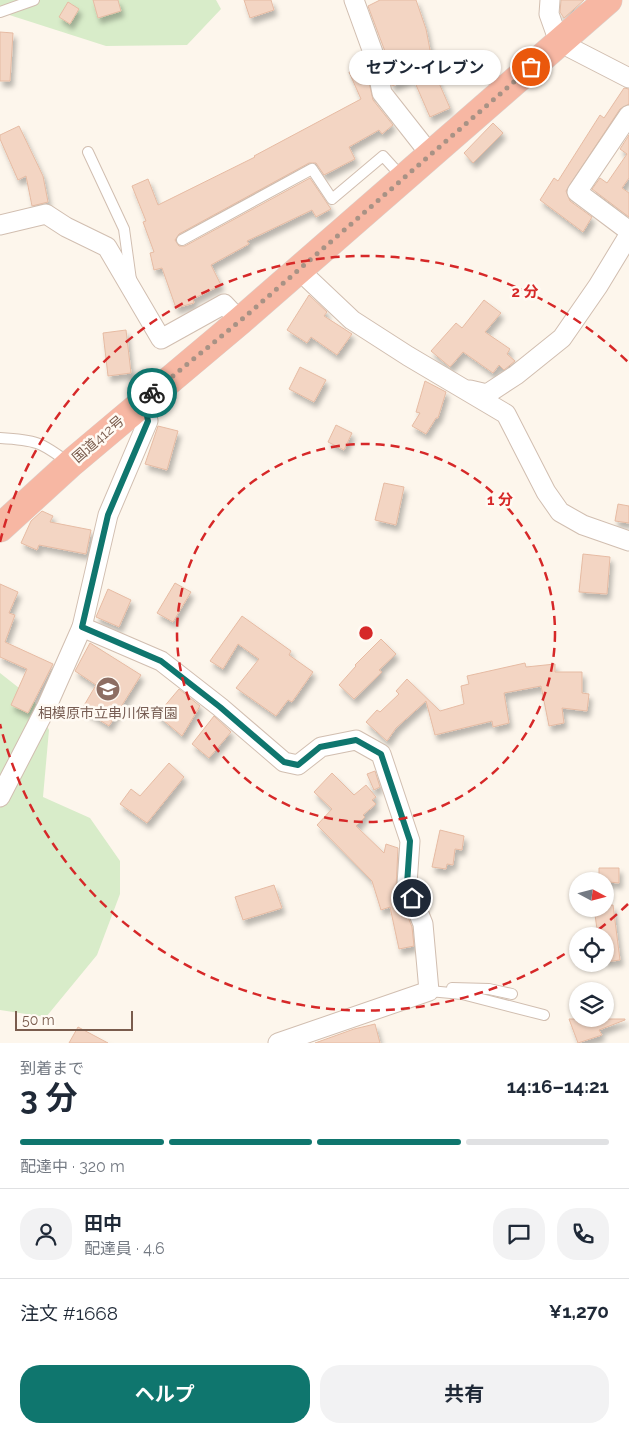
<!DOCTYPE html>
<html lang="ja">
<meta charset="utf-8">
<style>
body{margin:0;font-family:Raleway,"Noto Sans JP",sans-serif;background:#f2f2f3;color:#1f2937;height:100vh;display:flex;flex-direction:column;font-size:19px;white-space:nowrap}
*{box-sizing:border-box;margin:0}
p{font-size:16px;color:#747a83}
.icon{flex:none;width:28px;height:28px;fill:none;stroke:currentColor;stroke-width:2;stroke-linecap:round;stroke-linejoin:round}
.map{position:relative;height:1043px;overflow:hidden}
.drawer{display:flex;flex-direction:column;background:#fff;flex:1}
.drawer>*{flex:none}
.needle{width:32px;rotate:97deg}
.buttons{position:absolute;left:569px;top:872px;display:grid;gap:10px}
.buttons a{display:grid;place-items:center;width:45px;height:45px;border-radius:50%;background:#fff;box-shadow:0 1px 4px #0004;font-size:25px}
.scale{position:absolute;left:15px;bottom:12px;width:118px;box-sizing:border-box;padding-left:5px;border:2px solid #7a5c4d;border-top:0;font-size:14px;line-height:18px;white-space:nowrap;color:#7a5c4d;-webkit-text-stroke:4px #fffaf3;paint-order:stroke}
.pin{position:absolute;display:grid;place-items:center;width:42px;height:42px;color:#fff;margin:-21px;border:2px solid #fff;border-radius:50%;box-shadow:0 1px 5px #0007}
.courier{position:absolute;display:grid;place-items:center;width:50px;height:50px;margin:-25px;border:4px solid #0f766e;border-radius:50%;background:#fff;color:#222;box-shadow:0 1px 6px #0007}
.bubble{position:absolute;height:35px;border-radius:18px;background:#fff;box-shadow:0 1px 4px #0004;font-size:16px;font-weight:700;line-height:35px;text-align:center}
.overview em{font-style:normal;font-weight:700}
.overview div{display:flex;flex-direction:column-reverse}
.overview{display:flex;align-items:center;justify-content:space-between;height:85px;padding:0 20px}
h1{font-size:32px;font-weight:700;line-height:38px}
.bar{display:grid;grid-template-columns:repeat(4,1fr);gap:8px 5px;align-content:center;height:60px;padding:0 20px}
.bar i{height:6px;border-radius:4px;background:#e0e1e3}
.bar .on{background:#0f766e}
.bar p{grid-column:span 4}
.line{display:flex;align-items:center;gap:12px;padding:0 20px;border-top:1px solid #e0e1e3}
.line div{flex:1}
.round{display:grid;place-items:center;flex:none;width:52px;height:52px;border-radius:20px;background:#f2f2f3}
.cta{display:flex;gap:10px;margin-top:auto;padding:10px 20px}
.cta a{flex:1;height:58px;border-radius:20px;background:#0f766e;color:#fff;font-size:20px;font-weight:700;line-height:58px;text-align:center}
.cta a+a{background:#f2f2f3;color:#1f2937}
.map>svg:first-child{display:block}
.green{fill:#d8ecc9}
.building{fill:#f3d5c3;stroke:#e6bba3;filter:url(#shadow)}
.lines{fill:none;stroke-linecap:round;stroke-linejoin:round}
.lane-casing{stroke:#d1beb0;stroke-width:12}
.street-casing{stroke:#d1beb0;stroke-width:21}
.highway-casing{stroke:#dad1cd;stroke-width:29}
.lane{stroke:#fff;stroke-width:10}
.street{stroke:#fff;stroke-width:19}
.highway{stroke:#f7b7a3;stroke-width:28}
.done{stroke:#a89285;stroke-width:5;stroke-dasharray:0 9}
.route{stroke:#0f766e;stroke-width:6}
.ring{fill:none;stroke:#d62828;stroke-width:2.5;stroke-dasharray:9 6}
.labels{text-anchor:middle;stroke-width:5;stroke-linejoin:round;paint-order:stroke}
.street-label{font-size:14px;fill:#7a5c4d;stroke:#fffaf3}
.education-label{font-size:14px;fill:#785e54;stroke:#fffaf3}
.centre{fill:#d62828;stroke:#fffaf3;stroke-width:2.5}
.ring-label{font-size:15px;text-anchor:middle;font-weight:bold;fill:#d62828;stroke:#fffaf3;stroke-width:5;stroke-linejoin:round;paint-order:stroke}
</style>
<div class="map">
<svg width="629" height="1043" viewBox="0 0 629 1043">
<defs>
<filter id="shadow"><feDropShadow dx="3" dy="5.5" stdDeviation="2.5" flood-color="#0004"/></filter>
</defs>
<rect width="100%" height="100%" fill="#fdf6ec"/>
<g class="green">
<path d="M0 0H216L221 9 187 45 106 46 0 12Z"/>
<path d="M0 673 33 699 49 730 43 797 90 818 120 861V894L97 955 46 1017 0 1010Z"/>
</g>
<g class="building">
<path d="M93 0H118L121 11 98 18Z"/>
<path d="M244 0H271L274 10 250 18Z"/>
<path d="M380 0H416L426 29 431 55 427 56 450 108 430 117 413 78 392 86 386 54 368 6Z"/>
<path d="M561 0H584L564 18 560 12Z"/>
<path d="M68 2 79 9 70 24 59 17Z"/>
<path d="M0 32 13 33 10 81H0Z"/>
<path d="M365 65 373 100 393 125 382 134 379 130 349 147 355 159 324 175 316 163H309L179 234 175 240 179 246H185L310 178 331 209 316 217 312 210 247 241 249 244 211 265 221 285 193 299 194 303 176 308 162 268 154 270 150 253 154 252 143 222 146 221 132 186 148 179 158 205 255 157 254 156 361 99 349 72Z"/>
<path d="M624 88 629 89V104L620 109 566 191 570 201 592 217 583 232 540 200 554 178 558 181 600 115 604 118Z"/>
<path d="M493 123 503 133 473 163 464 153Z"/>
<path d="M19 126 43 176 48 202 32 206 26 176 18 180 0 139V135Z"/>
<path d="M629 135V178L622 188 629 193V217L592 189 600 178 607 183 627 154 620 149Z"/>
<path d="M309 295 327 312 324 316 352 334 337 355 311 337 307 343 287 330Z"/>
<path d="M484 300 501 313 485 332 510 349 507 354 515 361 504 370 499 365 493 373 463 352 450 367 431 351 456 323 462 328Z"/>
<path d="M126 330 131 373 108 376 103 333Z"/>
<path d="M300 367 326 380 314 402 289 389Z"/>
<path d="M425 381 446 392 438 418H436L426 434 412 426 420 413 416 412Z"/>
<path d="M336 425 352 433 344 450 328 442Z"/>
<path d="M158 426 178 431 167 470 145 464Z"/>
<path d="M384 483 404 487 396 525 375 520Z"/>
<path d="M618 504 629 506V523L615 521Z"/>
<path d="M42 511 53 516 50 522 91 530 86 554 39 545 37 550 21 543 31 521Z"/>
<path d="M583 554 610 557 607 594 579 592Z"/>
<path d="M175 583 191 592 173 622 157 613Z"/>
<path d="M0 584 18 592 9 613 15 615 5 642 53 664 28 713 11 705 27 669 0 657Z"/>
<path d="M108 589 131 600 119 627 96 617Z"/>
<path d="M242 616 291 651 289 655 313 672 292 702 288 700 276 716 236 688 259 659 238 644 223 669 210 661Z"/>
<path d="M381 639 396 654 379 670 382 672 354 699 339 685 356 666 355 665Z"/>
<path d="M90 643 141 675 109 726 82 709 96 685 75 671Z"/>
<path d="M525 663 526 667 555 664V672H582V693L589 694 587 711 562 708 564 723 549 726 541 686 504 693 509 723 493 727 492 721 435 735 426 701 396 728 387 741 366 722 377 710 380 712 399 694 396 691 407 679 440 711 464 704 461 686 469 684 467 676Z"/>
<path d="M179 689 200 706 182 736 157 715Z"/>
<path d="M214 716 231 732 209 758 192 744Z"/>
<path d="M169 763 184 777 147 823 120 804 131 789 140 796Z"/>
<path d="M375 771 380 787 374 790 367 774Z"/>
<path d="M332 773 354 795 366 785 376 797 372 800 376 804 363 815 365 817 356 826 384 853 386 844 398 848 396 888 412 927 414 946 399 949 390 907 381 910 372 881 317 825 332 809 314 792Z"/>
<path d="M440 830 464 836 462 850 455 849 453 865 447 864 446 869 432 867Z"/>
<path d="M599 868H619V883L599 881Z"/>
<path d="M274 885 282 908 243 920 235 897Z"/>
<path d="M605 905H613L620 960 605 962V936H598L595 915 599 914V909H605Z"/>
<path d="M569 1019H625V1020L599 1030 602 1035 578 1043Z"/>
<path d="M375 1024 380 1043H315L354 1029Z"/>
<path d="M78 1027 108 1043H69Z"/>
</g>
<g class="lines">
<defs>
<g id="lane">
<path d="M0 12 34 0"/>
<path d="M88 152 124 229 131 280"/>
<path d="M182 240 312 169 332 199 383 156 402 177"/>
<path d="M0 438C36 440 41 442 69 463"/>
<path d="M452 988 489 989 512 994"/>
<path d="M429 991 462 994 544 1015"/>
</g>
<g id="street">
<path d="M354 0 375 58 382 93 430 154"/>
<path d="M550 0 549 14 559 42 629 78"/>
<path d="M629 115 577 192 629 231"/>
<path d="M0 225 46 214 66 227 107 247 161 339 224 304 240 321"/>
<path d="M298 269 352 320 408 356 506 414 546 492 560 512 583 525 629 541"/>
<path d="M470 390 487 394 516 375 562 338 598 286 629 235"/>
<path d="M144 400 148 421 108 515 82 627 161 661 220 707 284 762 298 765 321 747 356 740 381 754 410 841 407 884 423 924 429 991 278 1043"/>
<path d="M0 797 47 706 82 627"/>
</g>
<path id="highway" d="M0 528 70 464 240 321 608 0"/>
</defs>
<use href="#lane" class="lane-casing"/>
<use href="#street" class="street-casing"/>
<use href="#highway" class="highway-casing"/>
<use href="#lane" class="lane"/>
<use href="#street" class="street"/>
<use href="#highway" class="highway"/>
</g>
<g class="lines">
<path class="done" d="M152 393 240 321 531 67"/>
<path class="route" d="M152 393 144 400 148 421 108 515 82 627 161 661 220 707 284 762 298 765 320 747 356 740 381 754 410 841 407 884 412 898"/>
</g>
<g class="ring">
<circle cx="366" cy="633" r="189"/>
<path d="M628 904A377 377 0 0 1 590 936M577 946A377 377 0 0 1 0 724M0 542A377 377 0 0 1 628 362"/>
</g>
<defs>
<symbol id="school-disc" viewBox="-11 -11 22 22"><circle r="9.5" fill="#8d6e63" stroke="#fffaf3"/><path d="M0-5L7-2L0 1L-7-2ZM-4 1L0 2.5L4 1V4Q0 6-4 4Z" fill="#fff"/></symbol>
</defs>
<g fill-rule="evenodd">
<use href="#school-disc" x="94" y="675" width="28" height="28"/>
</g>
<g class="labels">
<g class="street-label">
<text transform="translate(98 439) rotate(-41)" y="5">国道412号</text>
</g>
<g class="education-label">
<text x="108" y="718">相模原市立串川保育園</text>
</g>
</g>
<circle cx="366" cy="633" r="8" class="centre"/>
<g class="ring-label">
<text x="525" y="297">2 分</text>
<text x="500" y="505">1 分</text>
</g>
</svg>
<div class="buttons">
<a><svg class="needle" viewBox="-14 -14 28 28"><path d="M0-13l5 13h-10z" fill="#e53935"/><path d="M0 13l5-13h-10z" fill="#747a83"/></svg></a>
<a><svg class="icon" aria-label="locate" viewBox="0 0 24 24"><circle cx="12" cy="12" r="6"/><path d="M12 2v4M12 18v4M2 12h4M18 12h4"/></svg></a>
<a><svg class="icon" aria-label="layers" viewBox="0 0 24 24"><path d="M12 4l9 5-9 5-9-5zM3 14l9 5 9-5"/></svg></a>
</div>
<div class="scale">50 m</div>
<div class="pin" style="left:531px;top:67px;background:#ea580c"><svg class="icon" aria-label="bag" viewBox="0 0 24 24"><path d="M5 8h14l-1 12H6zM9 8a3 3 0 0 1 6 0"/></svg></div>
<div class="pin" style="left:412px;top:898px;background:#1f2937"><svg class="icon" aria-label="home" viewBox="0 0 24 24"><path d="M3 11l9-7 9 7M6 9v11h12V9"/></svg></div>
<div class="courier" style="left:152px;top:393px"><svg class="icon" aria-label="bike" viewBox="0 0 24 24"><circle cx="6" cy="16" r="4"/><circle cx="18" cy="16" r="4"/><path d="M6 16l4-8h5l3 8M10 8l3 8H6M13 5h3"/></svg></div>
<div class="bubble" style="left:349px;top:50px;width:152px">セブン-イレブン</div>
</div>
<section class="drawer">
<div class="overview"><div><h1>3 分</h1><p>到着まで</p></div><em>14:16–14:21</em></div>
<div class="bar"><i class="on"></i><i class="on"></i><i class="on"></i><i></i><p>配達中 · 320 m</p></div>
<div class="line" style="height:90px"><a class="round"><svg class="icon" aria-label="person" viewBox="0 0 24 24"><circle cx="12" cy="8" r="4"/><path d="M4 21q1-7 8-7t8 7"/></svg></a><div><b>田中</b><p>配達員 · 4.6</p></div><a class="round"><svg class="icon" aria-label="chat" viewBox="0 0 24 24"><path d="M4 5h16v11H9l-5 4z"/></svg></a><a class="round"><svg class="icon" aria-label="phone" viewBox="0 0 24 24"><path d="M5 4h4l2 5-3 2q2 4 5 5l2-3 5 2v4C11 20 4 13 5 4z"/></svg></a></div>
<div class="line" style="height:65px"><div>注文 #1668</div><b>¥1,270</b></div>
<div class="cta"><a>ヘルプ</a><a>共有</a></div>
</section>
